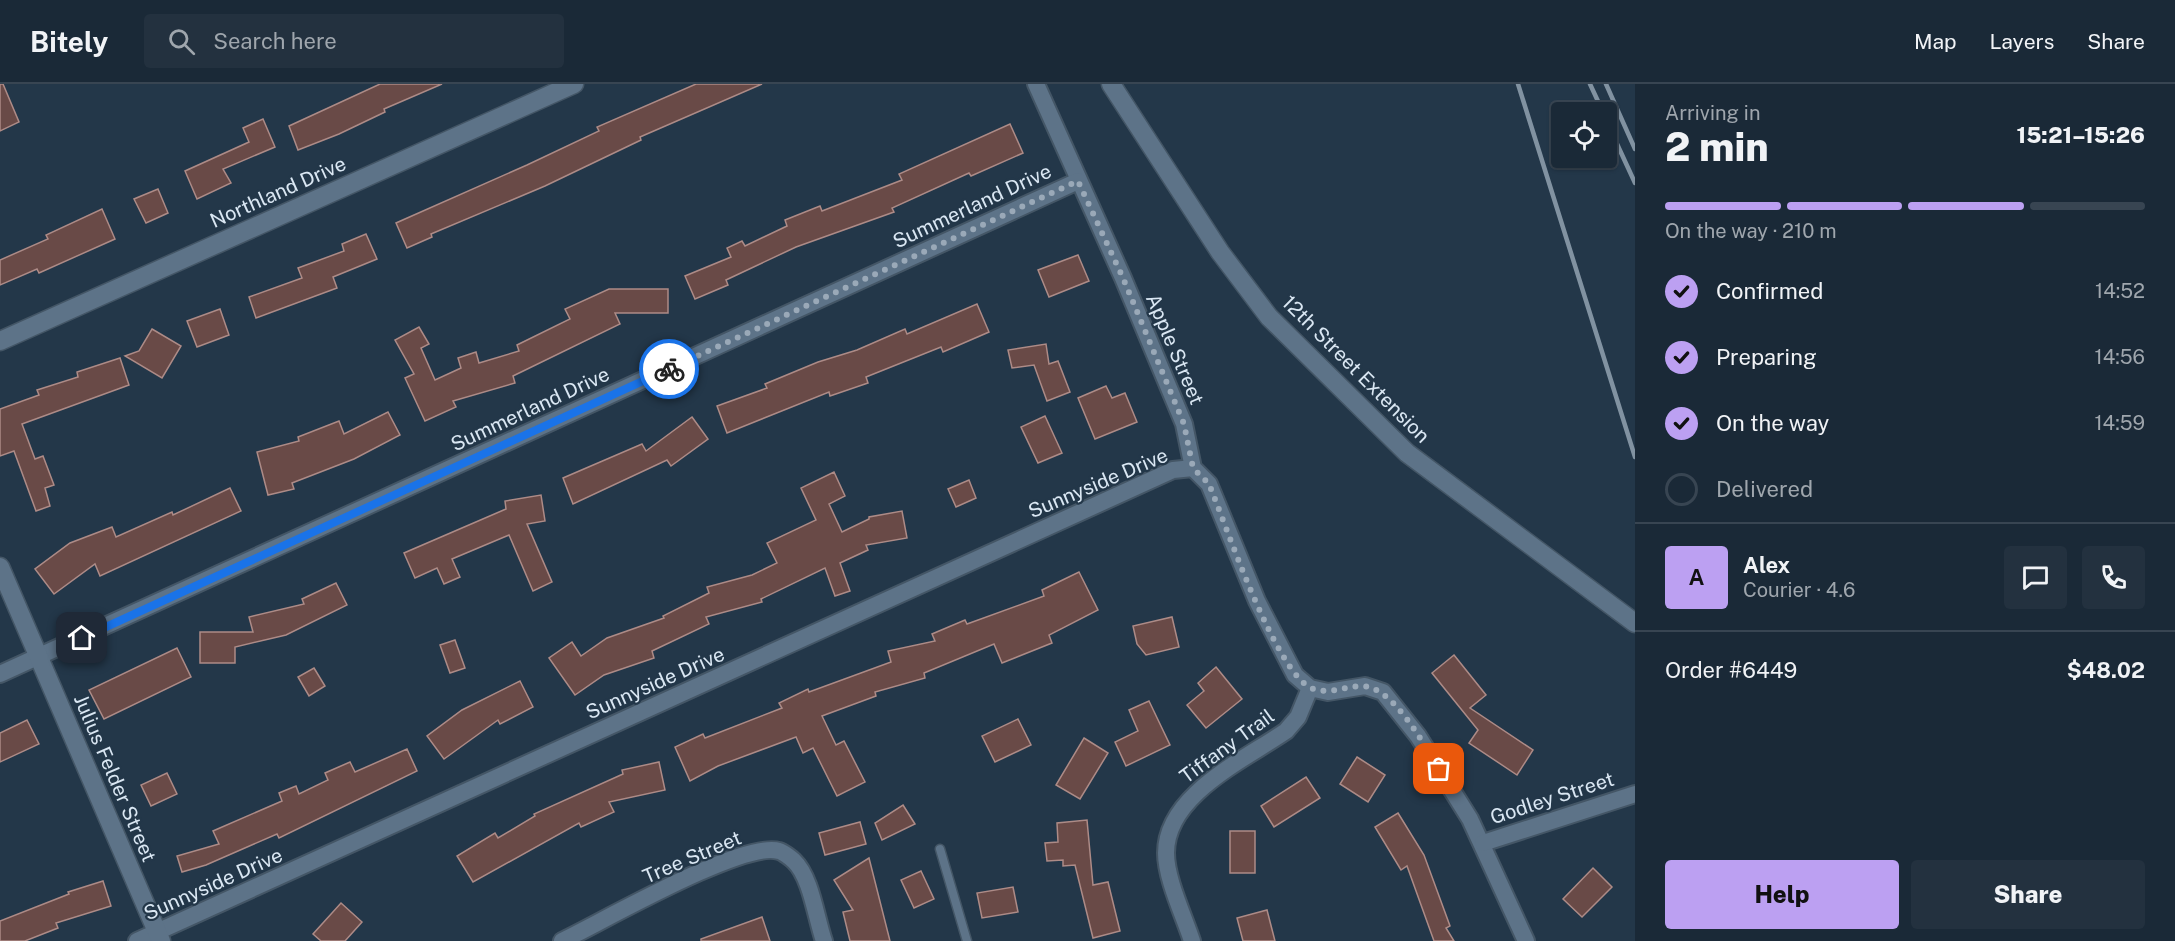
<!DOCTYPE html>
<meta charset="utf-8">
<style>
body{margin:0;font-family:"Public Sans",sans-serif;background:#23313f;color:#f1f3f6;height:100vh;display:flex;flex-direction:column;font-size:22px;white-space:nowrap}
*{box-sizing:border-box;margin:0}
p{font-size:20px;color:#9fa6ad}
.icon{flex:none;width:33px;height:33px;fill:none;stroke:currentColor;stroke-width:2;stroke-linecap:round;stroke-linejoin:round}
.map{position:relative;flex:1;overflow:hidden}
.details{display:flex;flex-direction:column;background:#1a2937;width:540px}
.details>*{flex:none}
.buttons{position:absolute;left:1551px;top:18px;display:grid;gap:12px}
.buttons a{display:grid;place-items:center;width:66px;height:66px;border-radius:6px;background:#1a2937;box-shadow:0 2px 4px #0004,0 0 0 2px #384552;font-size:30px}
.pin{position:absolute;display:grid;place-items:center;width:51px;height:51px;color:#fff;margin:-26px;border-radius:12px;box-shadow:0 3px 9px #0006}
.courier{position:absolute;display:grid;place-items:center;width:60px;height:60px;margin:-30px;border:4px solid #1a73e8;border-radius:50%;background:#fff;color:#222;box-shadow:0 2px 8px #0007}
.headline em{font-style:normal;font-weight:800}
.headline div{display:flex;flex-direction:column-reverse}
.headline{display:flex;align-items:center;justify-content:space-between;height:102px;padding:0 30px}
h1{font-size:39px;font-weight:800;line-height:45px}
.bar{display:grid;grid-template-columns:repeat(4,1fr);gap:9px 6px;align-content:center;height:72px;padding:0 30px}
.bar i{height:8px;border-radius:4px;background:#384552}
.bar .current{background:#bca0f2}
.bar p{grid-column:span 4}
.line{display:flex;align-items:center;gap:15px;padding:0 30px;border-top:2px solid #384552}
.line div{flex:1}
.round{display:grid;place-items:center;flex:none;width:63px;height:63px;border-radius:6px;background:#23313f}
ol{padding:0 30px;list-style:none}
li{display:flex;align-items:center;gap:18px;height:66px}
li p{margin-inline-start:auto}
li .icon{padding:6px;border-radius:50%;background:#bca0f2;color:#111;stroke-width:4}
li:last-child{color:#9fa6ad}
li i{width:33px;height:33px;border:3px solid #384552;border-radius:50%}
.button{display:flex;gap:12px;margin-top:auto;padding:12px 30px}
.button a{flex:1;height:69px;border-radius:6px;background:#bca0f2;color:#111;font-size:24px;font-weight:800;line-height:69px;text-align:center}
.button a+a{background:#23313f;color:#f1f3f6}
header{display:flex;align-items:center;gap:36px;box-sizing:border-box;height:84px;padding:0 30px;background:#1a2937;border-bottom:2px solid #384552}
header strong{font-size:28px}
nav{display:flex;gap:33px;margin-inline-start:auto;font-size:21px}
.search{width:420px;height:54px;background:#23313f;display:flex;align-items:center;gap:15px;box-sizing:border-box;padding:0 21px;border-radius:6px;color:#9fa6ad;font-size:22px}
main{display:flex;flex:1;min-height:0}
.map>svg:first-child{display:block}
.building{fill:#694a47;stroke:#ad8b87;stroke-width:1.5}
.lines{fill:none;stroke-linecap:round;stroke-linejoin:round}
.lane-casing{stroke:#445666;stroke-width:11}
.street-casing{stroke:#445666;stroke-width:20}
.secondary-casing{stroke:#445666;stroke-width:21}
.lane{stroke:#5d7388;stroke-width:8}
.street{stroke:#5d7388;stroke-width:16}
.secondary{stroke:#5d7388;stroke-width:18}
.rail{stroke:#8192a1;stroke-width:4.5}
.done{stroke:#9aa9b8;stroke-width:6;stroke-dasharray:0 10.8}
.route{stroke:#1a73e8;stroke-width:8}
.labels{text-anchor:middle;stroke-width:4.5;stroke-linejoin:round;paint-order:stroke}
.street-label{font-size:20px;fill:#dae7f3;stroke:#233749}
</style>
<header>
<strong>Bitely</strong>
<div class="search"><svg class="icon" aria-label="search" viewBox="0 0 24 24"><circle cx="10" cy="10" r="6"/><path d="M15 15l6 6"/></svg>Search here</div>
<nav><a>Map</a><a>Layers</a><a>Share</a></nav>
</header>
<main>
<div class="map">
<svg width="1635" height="857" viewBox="0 0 1635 857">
<rect width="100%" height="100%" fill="#233749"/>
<g class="building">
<path d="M0 0H3L19 38 0 47Z"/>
<path d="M380 0H442L384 25 385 28 339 50 298 66 289 42Z"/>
<path d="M696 0H762L640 53 641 56 545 102 431 150 432 153 407 164 396 139 527 81 599 47 597 43Z"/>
<path d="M263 35 275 63 223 85 231 99 197 115 185 87 249 58 243 44Z"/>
<path d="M1010 40 1023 69 971 92 969 89 892 124 894 128 796 163 726 196 728 201 695 215 685 192 731 173 727 164 742 157 745 162 787 142 785 136 820 122 822 127 902 96 899 90Z"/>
<path d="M158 105 168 129 146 139 134 115Z"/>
<path d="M102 125 115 155 39 189 37 185 0 201V176L48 155 46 151Z"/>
<path d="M366 150 377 175 333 193 337 204 256 234 249 213 302 194 298 184 344 167 342 160Z"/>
<path d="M1078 171 1089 197 1049 213 1038 186Z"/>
<path d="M609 205H668V229H615L620 240 513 292 515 299 453 317 456 323 425 337 405 294 414 290 395 256 419 243 429 260 421 264 435 296 461 284 458 274 476 268 479 279 519 267 517 261 570 235 565 225Z"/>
<path d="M977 220 989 248 943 268 941 263 866 293 868 299 830 312 829 308 727 349 717 322 767 304 765 300 818 278 857 266 905 245 907 250Z"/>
<path d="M220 225 229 251 197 263 187 237Z"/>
<path d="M152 245 181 262 162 294 125 272 139 267Z"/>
<path d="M1046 260 1049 280 1058 277 1070 308 1047 317 1034 281 1012 284 1008 266Z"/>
<path d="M120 274 129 301 22 340 35 375 43 372 54 401 45 404 50 422 36 427 14 367 0 372V325L39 311 37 306 78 293 77 288Z"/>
<path d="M1106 302 1112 314 1125 309 1137 338 1095 355 1078 314Z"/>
<path d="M388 328 400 351 354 375 292 399 294 405 268 411 257 368 299 357 298 353 339 337 344 350Z"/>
<path d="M1045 332 1062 369 1038 379 1021 343Z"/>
<path d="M692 333 708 355 671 382 667 376 573 420 563 394 642 360 646 367Z"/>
<path d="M834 388 845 412 829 420 842 448 869 435V433L902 427 907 454 866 461 868 466 840 479 850 507 835 512 825 484 761 515 762 518 706 533 709 540 652 567 654 574 604 591 575 611 549 574 572 558 581 572 607 554 664 534 663 532 709 509 707 503 752 491 777 479 767 459 816 436 801 404Z"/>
<path d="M969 396 976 414 956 423 948 405Z"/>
<path d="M230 404 241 427 100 492 95 480 54 510 35 485 70 459 112 443 116 453 172 428 173 431Z"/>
<path d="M541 411 545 437 527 440 552 498 533 507 509 451 452 475 460 493 444 500 437 484 415 494 404 469 506 425 505 417Z"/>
<path d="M1079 488 1098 526 1049 551 1052 559 1002 579 994 560 924 589 925 594 875 608 876 612 822 632 836 661 844 657 865 698 837 712 813 664 803 669 796 653 718 682 690 697 675 663 703 650 705 654 782 624 779 619 808 605 809 608 891 578 888 567 935 557 932 550 965 536 967 540 1044 512 1042 506Z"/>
<path d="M336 499 347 521 286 551 235 563V579H200V548H253L249 533 304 520 302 515Z"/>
<path d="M1172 533 1179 563 1146 571 1137 560 1133 542Z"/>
<path d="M455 556 465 584 450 589 440 561Z"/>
<path d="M177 564 191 593 104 635 89 606Z"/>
<path d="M1454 571 1486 611 1470 624 1533 666 1517 691 1469 659 1478 646 1432 589Z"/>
<path d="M1216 583 1242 615 1206 644 1187 621 1204 607 1198 599Z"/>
<path d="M314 584 325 602 309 612 298 593Z"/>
<path d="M520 597 533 623 500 640 498 636 444 675 427 652 462 626Z"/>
<path d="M1149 617 1170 661 1126 682 1115 658 1138 647 1129 626Z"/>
<path d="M1018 635 1031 661 995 678 982 652Z"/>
<path d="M27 636 39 660 0 678V649Z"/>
<path d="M1084 654 1108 669 1080 715 1056 701Z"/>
<path d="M407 665 417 687 279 754 277 750 206 781 182 788 177 772 219 760 213 747 282 717 279 709 296 702 299 710 328 696 325 689 350 678 355 688Z"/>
<path d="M1357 673 1385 691 1368 718 1340 700Z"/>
<path d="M659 678 665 706 609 718 614 728 581 743 579 739 473 798 457 772 495 749 498 754 535 732 534 730 623 690 622 686Z"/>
<path d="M167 689 177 710 151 722 141 701Z"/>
<path d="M1306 693 1320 714 1274 743 1261 722Z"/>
<path d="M903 721 915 740 882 756 875 739Z"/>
<path d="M1398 729 1424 771 1450 842 1446 844 1454 857H1434L1407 782 1401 786 1375 743Z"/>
<path d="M1087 736 1093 801 1108 798 1120 847 1093 854 1075 781 1063 782V776L1047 777 1045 759 1058 758 1057 739Z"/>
<path d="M860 738 866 760 825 771 819 749Z"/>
<rect x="1230" y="747" width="25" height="42"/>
<path d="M869 774 890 857H850L843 828 853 826 834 796Z"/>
<path d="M1593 784 1612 803 1582 833 1563 815Z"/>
<path d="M921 787 934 815 914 824 901 796Z"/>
<path d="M103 797 111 822 56 839 58 844 25 857H0V837L69 810 68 808Z"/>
<path d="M1013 803 1018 828 982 834 977 809Z"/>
<path d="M341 819 362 838 345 857H321L313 850Z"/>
<path d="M1267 826 1275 857H1243L1237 834Z"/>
<path d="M762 833 770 857H701V855Z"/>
</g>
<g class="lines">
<defs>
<path id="lane" d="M940 765 967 857"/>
<g id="street">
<path d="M1036 0 1123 194 1184 340 1193 384 1209 400 1257 517 1295 591 1310 604 1328 608 1365 602 1383 608 1418 652 1470 735 1526 857"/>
<path d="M0 590 1078 97"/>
<path d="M1483 759 1635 710"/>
<path d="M137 857 1173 386 1193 384"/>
<path d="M562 857C600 839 743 756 779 767 783 768 791 774 794 777 811 793 816 834 824 857"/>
<path d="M1192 857C1184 832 1166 795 1166 769 1166 711 1244 676 1286 647L1298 633 1310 604"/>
</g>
<g id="secondary">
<path d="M1111 0 1220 168 1269 233 1407 369 1635 539"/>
<path d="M0 257 574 0"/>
<path d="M0 483 161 857"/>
</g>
</defs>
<use href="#lane" class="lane-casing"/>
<use href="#street" class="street-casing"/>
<use href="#secondary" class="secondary-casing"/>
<use href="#lane" class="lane"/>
<use href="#street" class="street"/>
<use href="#secondary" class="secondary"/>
<g class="rail">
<path d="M1518 0 1635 373"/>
<path d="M1590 0 1603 28"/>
<path d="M1606 0 1635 65"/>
<path d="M1606 36 1635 99"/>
</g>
</g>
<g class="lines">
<path class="done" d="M669 285 1078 97 1123 194 1184 340 1193 384 1209 400C1226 441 1275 587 1311 604 1327 611 1343 603 1360 602 1392 600 1424 661 1439 685"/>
<path class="route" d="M82 554 669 285"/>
</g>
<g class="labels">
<g class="street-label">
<text transform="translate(278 108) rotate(-24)" y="7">Northland Drive</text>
<text transform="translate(972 122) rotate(-25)" y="7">Summerland Drive</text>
<text transform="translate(1175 265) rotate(67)" y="7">Apple Street</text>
<text transform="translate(1356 285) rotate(45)" y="7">12th Street Extension</text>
<text transform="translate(530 325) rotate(-25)" y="7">Summerland Drive</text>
<text transform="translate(1098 399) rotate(-23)" y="7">Sunnyside Drive</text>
<text transform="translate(655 599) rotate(-24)" y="7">Sunnyside Drive</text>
<text transform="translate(1227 662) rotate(-36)" y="7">Tiffany Trail</text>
<text transform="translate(115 694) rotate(67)" y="7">Julius Felder Street</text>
<text transform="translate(1552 714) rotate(-18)" y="7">Godley Street</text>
<text transform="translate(692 773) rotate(-23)" y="7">Tree Street</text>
<text transform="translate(213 800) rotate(-24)" y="7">Sunnyside Drive</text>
</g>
</g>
</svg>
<div class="buttons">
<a><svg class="icon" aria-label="locate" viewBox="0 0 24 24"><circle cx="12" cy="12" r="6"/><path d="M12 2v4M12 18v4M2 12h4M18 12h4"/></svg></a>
</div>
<div class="pin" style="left:1439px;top:685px;background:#ea580c"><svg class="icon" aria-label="bag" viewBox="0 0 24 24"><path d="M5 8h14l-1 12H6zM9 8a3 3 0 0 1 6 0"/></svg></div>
<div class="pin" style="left:82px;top:554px;background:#1f2937"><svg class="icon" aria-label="home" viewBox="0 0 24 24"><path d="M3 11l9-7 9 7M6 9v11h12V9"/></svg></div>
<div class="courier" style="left:669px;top:285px"><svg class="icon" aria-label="bike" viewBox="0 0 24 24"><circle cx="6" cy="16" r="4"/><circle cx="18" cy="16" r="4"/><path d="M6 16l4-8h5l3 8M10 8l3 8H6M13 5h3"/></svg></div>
</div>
<section class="details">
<div class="headline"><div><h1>2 min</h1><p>Arriving in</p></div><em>15:21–15:26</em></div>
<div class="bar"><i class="current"></i><i class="current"></i><i class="current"></i><i></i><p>On the way · 210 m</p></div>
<ol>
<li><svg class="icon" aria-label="check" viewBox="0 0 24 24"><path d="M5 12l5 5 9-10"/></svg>Confirmed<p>14:52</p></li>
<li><svg class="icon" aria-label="check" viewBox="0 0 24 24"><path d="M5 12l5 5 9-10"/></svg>Preparing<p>14:56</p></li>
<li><svg class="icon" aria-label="check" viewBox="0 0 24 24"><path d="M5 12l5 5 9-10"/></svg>On the way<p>14:59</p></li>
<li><i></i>Delivered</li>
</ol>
<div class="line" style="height:108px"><b class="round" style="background:#bca0f2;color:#111">A</b><div><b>Alex</b><p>Courier · 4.6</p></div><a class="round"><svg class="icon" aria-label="chat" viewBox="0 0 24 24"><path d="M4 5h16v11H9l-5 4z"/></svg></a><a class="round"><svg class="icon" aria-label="phone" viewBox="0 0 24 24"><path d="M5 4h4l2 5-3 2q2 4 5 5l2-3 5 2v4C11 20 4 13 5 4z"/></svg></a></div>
<div class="line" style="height:78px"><div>Order #6449</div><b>$48.02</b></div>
<div class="button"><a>Help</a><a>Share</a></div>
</section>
</main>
